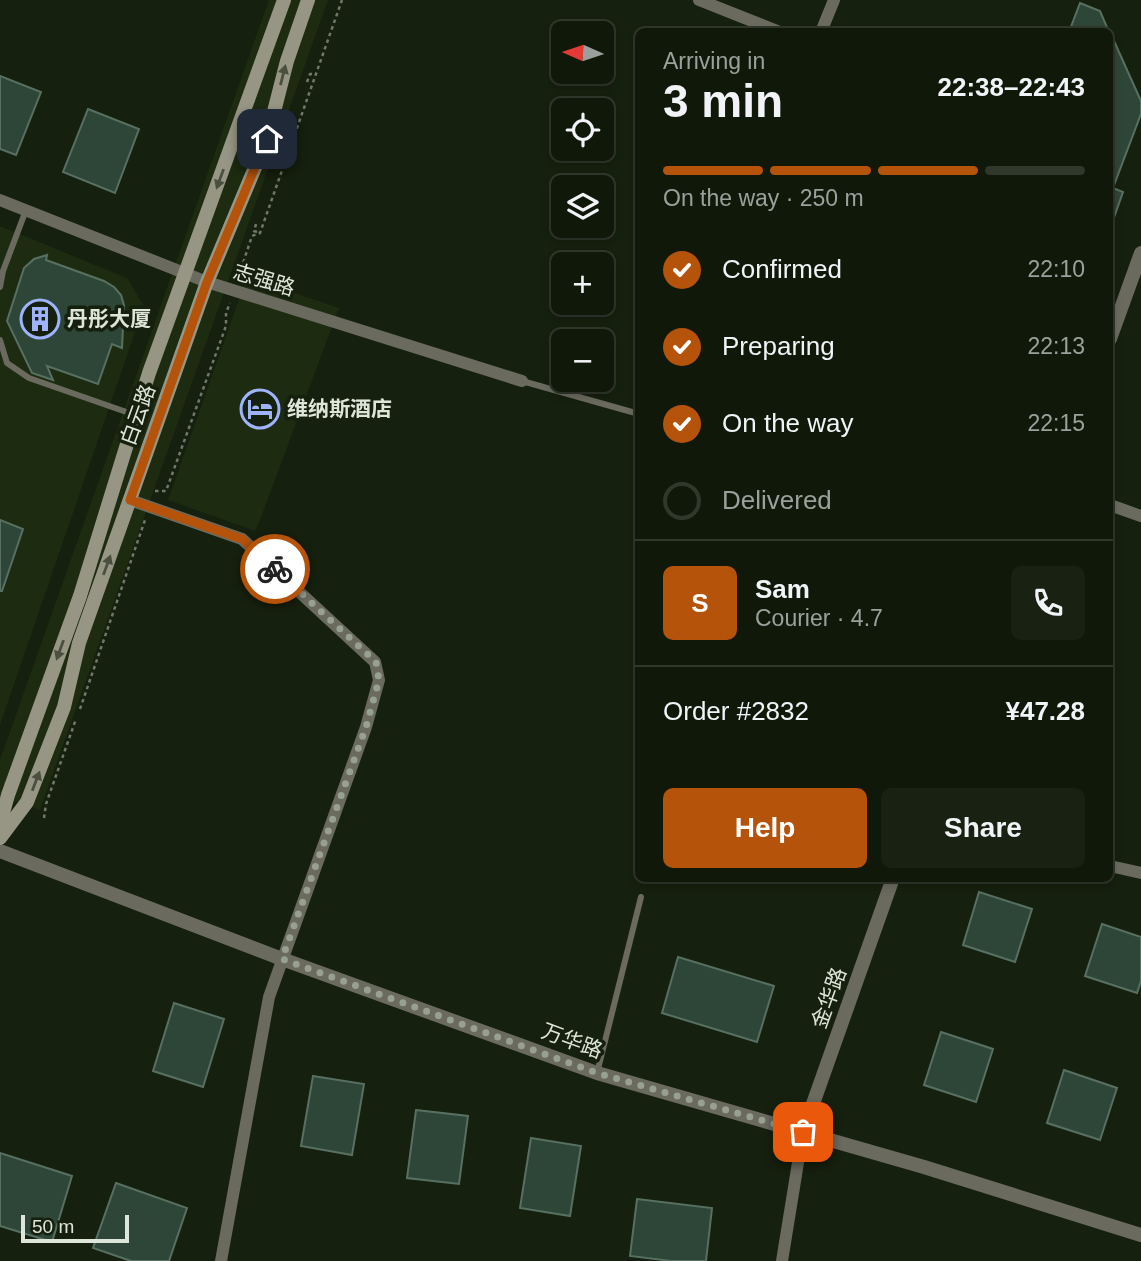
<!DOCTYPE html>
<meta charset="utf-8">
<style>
body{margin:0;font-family:Arial,"Noto Sans SC",sans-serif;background:#192113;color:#f1f3f6;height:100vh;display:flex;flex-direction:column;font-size:26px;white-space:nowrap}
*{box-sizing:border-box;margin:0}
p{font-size:23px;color:#9ca09c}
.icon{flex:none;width:38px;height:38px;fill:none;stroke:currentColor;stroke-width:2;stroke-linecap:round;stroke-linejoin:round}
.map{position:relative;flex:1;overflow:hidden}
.details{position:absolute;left:635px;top:28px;width:478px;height:854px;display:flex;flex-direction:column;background:#10180a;border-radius:10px;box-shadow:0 4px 10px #0003,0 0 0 2px #30372b}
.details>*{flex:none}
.needle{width:46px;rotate:273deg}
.fabs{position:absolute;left:551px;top:21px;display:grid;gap:14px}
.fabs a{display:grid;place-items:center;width:63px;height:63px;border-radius:10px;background:#10180a;box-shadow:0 4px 10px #0003,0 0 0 2px #30372b;font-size:35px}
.scale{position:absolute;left:21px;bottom:18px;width:108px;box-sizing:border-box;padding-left:7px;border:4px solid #dee5d9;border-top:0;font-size:19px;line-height:24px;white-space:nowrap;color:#dee5d9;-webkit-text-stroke:5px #16200e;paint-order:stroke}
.pin{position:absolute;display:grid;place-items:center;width:60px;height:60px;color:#fff;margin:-30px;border-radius:14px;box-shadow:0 4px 10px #0006}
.courier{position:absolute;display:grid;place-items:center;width:70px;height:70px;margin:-35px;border:5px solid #b45309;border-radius:50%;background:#fff;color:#222;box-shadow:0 2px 9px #0007}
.head em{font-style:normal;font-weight:700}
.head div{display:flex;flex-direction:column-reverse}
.head{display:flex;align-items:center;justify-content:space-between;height:119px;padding:0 28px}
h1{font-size:46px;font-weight:700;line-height:52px}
.bar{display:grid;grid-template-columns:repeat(4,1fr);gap:10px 7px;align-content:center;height:84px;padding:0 28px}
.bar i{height:9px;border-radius:5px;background:#30372b}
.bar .on{background:#b45309}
.bar p{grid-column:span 4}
.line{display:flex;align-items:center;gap:18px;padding:0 28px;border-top:2px solid #30372b}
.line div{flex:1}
.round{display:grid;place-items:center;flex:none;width:74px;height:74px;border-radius:10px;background:#192113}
ol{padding:0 28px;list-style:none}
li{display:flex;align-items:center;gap:21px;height:77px}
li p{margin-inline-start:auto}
li .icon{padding:7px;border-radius:50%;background:#b45309;color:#fff;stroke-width:4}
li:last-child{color:#9ca09c}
li i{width:38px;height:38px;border:4px solid #30372b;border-radius:50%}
.primary-button{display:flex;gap:14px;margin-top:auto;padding:14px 28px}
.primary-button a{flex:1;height:80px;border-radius:10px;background:#b45309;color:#fff;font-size:28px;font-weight:700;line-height:80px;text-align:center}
.primary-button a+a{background:#192113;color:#f1f3f6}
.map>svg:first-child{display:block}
.built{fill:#1d2b11}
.building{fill:#2e4638;stroke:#577062;stroke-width:2}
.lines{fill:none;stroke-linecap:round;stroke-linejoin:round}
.path{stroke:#707869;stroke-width:2.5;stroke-dasharray:3.5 3.5;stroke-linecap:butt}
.service{stroke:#6a6a5f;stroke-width:6}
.minor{stroke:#6a6a5f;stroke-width:12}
.tertiary{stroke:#6a6a5f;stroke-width:14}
.secondary{stroke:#979685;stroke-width:14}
.oneway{fill:#4a4f3e}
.done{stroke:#98a092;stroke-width:7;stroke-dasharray:0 12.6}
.route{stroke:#b45309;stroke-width:9}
.labels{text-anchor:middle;stroke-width:7;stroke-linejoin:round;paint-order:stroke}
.street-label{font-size:21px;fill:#dee5d9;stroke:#16200e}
.poi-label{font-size:21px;font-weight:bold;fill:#dee5d9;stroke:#16200e;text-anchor:start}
</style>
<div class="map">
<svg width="1141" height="1261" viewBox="0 0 1141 1261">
<rect width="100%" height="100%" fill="#16200e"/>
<g class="built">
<path d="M269 0H328L40 810 0 796V760Z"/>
<path d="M0 226 127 278 144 306 0 725Z"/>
<path d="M247 277 339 308 260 520 255 531 168 500Z"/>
</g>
<g class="building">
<path d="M1080 3 1100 11 1109 32H1069Z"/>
<path d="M1110 32 1141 101V114L1113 188 1123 192 1111 226H1110Z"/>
<path d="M0 76 41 92 16 155 0 149Z"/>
<path d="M88 109 139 129 115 193 63 172Z"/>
<path d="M47 255 46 260 104 281 114 287 121 295 124 305 122 348 112 344 98 384 47 366 53 380 32 373 7 321 24 268 34 259Z"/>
<path d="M0 520 23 529 2 591H0Z"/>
<path d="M979 892 1032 909 1015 962 963 945Z"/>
<path d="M1102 924 1141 937V981L1137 993 1085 976Z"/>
<path d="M678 957 774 986 757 1042 662 1013Z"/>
<path d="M174 1003 224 1019 203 1087 153 1071Z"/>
<path d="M941 1032 993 1049 976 1102 924 1085Z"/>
<path d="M1064 1070 1117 1088 1100 1140 1047 1123Z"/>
<path d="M313 1076 364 1084 352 1155 301 1146Z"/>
<path d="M416 1110 468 1116 459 1184 407 1178Z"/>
<path d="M531 1138 581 1146 570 1216 520 1208Z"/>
<path d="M0 1153 72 1176 52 1242 0 1226Z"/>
<path d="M116 1183 187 1208 169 1261H131L93 1248Z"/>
<path d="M637 1199 712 1208 706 1261H671L630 1256Z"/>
</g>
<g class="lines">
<g class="path">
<path d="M307 82 310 74H316"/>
<path d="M256 224 254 231 260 233"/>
<path d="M241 269 252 236 260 233 342 0"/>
<path d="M155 491H166L226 326V313L230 303"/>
<path d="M80 709 145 520"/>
<path d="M44 818 46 804 76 719"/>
</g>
<g class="service">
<path d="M0 287 3 271 26 210"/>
<path d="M0 340 7 363 29 378 135 415"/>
<path d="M522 381 639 414"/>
<path d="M597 1073 641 897"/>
</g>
<g class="minor">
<path d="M699 0 780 32"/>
<path d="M821 32 834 0"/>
<path d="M0 200 207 282 522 381"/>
<path d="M130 500 242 539 375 662 379 680 366 727 269 997 221 1261"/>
<path d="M1110 505 1141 516"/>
<path d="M1110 866 1141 873"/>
<path d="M782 1261 803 1132"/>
</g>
<g class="tertiary">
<path d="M1110 339 1141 253"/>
<path d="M0 851 282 959 597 1073 924 1167 1141 1235"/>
<path d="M803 1132 893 878"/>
</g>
<g class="secondary">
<path d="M0 824 8 795 80 596 149 373 284 0"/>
<path d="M0 838 27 802 64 707 79 643 207 282 267 139 287 61 308 0"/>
</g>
</g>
<defs><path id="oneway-solid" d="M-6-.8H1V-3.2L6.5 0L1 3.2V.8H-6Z" transform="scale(1.75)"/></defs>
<g class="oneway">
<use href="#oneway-solid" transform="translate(283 75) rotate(-76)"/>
<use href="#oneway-solid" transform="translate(220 179) rotate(110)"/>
<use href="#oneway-solid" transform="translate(107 565) rotate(-70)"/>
<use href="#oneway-solid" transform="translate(60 650) rotate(110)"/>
<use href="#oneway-solid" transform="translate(36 781) rotate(-69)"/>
</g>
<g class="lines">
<path class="done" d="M275 569 376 662 379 680 366 727 282 959 597 1073 803 1132"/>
<path class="route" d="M267 139 207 282 130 500 242 539 275 569"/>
</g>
<defs>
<symbol id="building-ring" viewBox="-11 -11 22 22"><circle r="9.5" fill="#16200e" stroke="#9fb3fd" stroke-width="1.5"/><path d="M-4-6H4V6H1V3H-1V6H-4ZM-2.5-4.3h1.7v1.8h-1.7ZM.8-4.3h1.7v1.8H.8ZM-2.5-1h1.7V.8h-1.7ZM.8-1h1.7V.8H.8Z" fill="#9fb3fd"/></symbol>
<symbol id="hotel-ring" viewBox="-11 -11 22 22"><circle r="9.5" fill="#16200e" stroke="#9fb3fd" stroke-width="1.5"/><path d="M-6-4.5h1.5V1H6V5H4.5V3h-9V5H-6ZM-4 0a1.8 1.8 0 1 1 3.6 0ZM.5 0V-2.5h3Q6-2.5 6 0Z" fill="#9fb3fd"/></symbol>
</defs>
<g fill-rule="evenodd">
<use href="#building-ring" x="18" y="297" width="44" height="44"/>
<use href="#hotel-ring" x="238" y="387" width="44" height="44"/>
</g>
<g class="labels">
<g class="street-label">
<text transform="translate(264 280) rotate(17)" y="7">志强路</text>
<text transform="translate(138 415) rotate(-70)" y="7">白云路</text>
<text transform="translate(829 998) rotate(-70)" y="7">金华路</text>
<text transform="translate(572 1041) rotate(20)" y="7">万华路</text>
</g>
<g class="poi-label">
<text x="67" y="326">丹彤大厦</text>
<text x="287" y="416">维纳斯酒店</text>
</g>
</g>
</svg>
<div class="fabs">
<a><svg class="needle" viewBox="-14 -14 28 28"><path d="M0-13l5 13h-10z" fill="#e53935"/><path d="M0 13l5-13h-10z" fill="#9ca09c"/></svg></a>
<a><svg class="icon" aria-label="locate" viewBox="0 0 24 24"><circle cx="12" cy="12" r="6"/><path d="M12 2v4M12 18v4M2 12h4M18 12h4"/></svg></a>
<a><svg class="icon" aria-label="layers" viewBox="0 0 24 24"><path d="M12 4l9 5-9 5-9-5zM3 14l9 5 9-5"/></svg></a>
<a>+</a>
<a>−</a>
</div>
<div class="scale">50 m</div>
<div class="pin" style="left:803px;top:1132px;background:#ea580c"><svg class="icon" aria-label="bag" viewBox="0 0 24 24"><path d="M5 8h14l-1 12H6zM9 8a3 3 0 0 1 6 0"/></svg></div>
<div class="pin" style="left:267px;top:139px;background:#1f2937"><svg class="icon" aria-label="home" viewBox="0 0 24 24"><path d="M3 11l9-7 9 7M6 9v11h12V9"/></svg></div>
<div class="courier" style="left:275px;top:569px"><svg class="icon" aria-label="bike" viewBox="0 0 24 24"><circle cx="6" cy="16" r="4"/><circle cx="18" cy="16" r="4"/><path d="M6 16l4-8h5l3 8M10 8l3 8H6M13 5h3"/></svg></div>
<section class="details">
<div class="head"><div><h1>3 min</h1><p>Arriving in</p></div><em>22:38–22:43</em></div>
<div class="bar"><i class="on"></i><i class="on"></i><i class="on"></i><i></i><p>On the way · 250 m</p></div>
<ol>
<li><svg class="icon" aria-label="check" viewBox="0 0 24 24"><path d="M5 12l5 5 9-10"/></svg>Confirmed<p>22:10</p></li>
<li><svg class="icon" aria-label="check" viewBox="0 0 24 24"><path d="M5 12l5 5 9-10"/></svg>Preparing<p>22:13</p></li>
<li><svg class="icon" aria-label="check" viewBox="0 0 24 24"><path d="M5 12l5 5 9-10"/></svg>On the way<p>22:15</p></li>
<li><i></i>Delivered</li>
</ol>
<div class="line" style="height:126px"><b class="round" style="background:#b45309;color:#fff">S</b><div><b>Sam</b><p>Courier · 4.7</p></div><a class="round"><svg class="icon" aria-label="phone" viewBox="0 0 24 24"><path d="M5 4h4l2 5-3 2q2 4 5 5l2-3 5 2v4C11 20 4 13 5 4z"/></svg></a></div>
<div class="line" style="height:91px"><div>Order #2832</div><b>¥47.28</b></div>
<div class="primary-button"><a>Help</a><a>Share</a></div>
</section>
</div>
